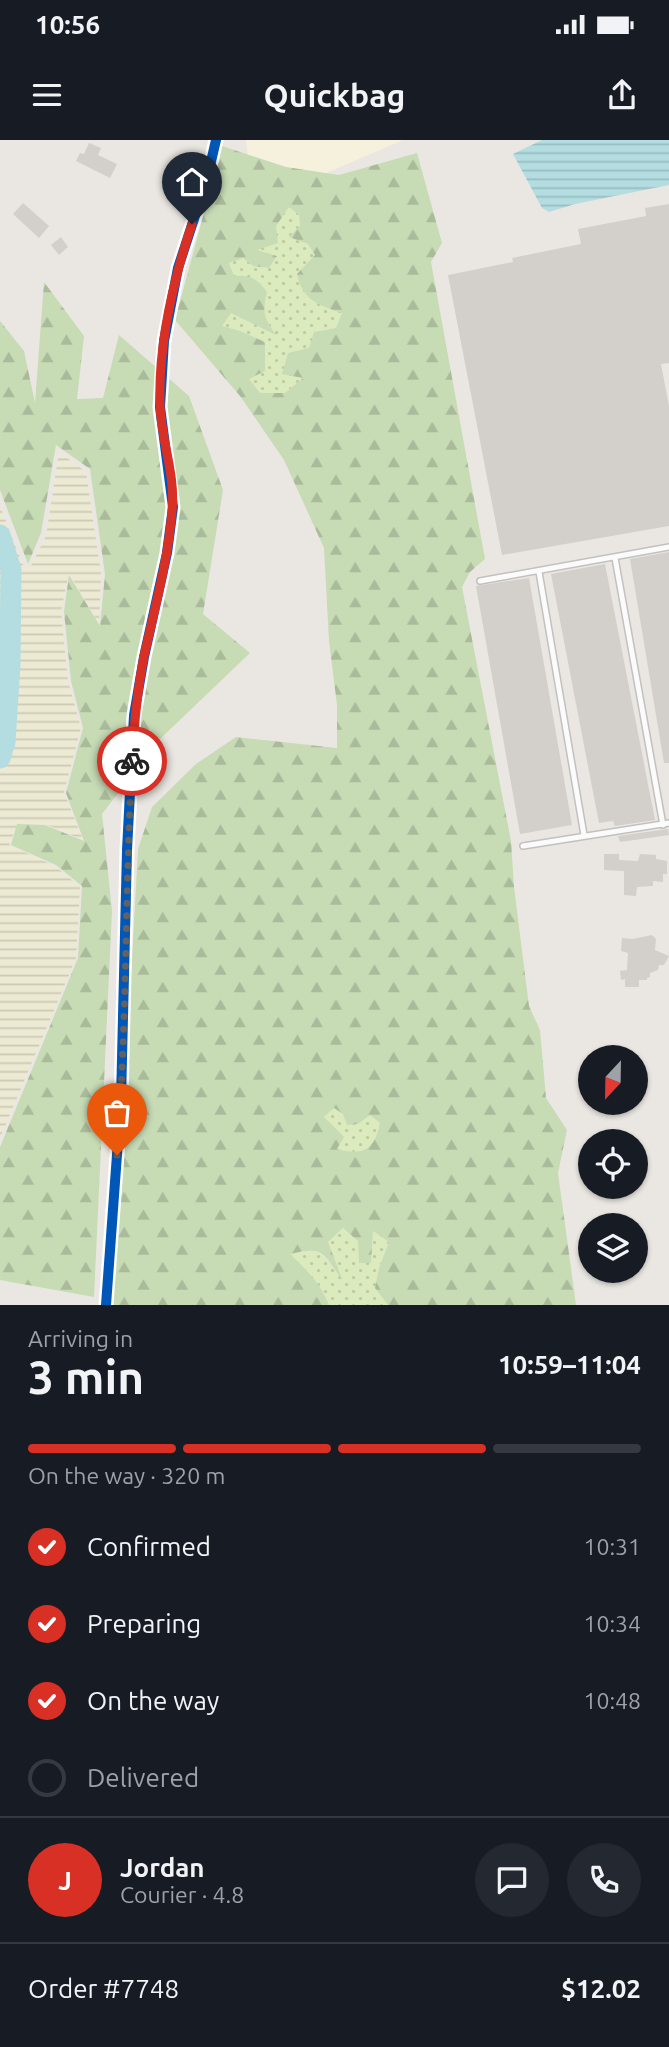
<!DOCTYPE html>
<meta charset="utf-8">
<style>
body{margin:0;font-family:Ubuntu,sans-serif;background:#242831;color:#f1f3f6;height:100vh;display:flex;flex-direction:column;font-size:26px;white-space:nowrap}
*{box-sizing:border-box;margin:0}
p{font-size:23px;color:#9ea1a6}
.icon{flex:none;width:38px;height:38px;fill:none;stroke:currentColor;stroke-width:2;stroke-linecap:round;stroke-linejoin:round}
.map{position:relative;height:1165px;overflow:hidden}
.panel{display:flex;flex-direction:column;background:#171b24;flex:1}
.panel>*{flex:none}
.needle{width:46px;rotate:202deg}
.tools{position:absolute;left:578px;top:905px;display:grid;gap:14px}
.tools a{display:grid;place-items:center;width:70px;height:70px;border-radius:50%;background:#171b24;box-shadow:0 2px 5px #0004;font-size:35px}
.pin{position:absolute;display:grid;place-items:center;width:60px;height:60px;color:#fff;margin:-72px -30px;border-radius:50% 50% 50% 0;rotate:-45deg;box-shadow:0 0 7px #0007}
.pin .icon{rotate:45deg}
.courier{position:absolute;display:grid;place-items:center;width:70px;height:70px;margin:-35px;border:5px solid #d93025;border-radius:50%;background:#fff;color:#222;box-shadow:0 2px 9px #0007}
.overview em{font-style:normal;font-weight:700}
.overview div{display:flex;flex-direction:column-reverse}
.overview{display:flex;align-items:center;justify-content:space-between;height:119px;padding:0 28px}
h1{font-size:46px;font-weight:700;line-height:52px}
.bar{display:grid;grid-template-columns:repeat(4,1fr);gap:10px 7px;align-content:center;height:84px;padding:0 28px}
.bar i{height:9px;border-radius:5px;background:#363941}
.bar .current{background:#d93025}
.bar p{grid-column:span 4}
.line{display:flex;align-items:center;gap:18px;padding:0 28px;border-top:2px solid #363941}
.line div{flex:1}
.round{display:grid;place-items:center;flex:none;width:74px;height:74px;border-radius:37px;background:#242831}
ol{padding:0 28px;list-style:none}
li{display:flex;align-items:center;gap:21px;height:77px}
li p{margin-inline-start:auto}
li .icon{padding:7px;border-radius:50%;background:#d93025;color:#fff;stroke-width:4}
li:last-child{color:#9ea1a6}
li i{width:38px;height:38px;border:4px solid #363941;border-radius:50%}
.status{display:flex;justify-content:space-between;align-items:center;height:49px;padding:0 35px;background:#171b24;direction:ltr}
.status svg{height:19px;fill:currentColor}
header{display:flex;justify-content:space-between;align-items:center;height:91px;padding:0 28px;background:#171b24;font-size:32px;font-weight:700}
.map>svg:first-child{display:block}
.education{fill:#f6f1dc}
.farmland{fill:url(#farmland-rules)}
.grass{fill:url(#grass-dots)}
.forest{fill:url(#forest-firs);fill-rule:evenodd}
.water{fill:url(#water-rules)}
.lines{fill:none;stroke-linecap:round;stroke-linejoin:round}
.river{stroke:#b3dde1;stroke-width:21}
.building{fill:#d3cfcb}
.lane-casing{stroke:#c2c1bf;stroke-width:8}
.street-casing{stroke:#c2c1bf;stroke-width:13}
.lane{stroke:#fcfbfb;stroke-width:5}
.street{stroke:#fcfbfb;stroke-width:10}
.cycleway-casing{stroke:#fff;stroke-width:15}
.cycleway{stroke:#0057b8;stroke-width:10}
.done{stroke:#636261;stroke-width:7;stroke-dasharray:0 12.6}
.route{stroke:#d93025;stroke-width:9}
</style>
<div class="status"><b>10:56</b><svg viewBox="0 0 49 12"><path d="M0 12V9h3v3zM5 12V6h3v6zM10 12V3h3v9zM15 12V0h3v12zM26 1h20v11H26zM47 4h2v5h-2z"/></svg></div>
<header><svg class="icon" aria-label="menu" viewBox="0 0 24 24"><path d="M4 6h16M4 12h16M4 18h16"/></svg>Quickbag<svg class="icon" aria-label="share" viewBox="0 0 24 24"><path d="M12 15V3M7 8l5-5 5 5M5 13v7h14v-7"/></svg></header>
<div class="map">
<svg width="669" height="1165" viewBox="0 0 669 1165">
<defs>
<pattern id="farmland-rules" width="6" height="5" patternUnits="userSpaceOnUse" patternTransform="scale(1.75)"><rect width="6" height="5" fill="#edead4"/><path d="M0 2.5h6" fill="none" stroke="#cbc8b5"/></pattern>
<pattern id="grass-dots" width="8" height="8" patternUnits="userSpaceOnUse" patternTransform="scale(1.75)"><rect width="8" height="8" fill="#dcebbd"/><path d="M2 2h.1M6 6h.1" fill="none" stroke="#bcc9a2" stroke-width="1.8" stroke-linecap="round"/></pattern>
<pattern id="forest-firs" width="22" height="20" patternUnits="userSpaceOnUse" patternTransform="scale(1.75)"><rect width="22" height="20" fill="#c7dbb5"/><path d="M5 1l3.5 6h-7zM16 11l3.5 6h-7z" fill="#aabb9b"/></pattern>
<pattern id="water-rules" width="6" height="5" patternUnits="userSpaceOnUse" patternTransform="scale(1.75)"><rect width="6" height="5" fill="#b3dde1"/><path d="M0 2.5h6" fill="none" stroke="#99bdc0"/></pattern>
</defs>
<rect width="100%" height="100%" fill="#eae7e2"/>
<path class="education" d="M246 0H403L254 64Z"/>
<path class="farmland" d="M59 312 86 332 101 434 99 484 69 433 61 471 68 541 81 588 64 652 83 700 45 684 18 683 9 705 55 726 80 747 76 818 0 998V366L24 428 31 426 46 396Z"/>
<g class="grass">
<path d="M289 66 299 75 300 86 289 97 308 104 316 115 297 134 342 173 336 188 314 192 303 238 285 253H260L248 239 264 231 265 202 221 186 231 173 275 193 265 179 263 170 233 136 229 123 243 118 253 126 269 128 276 116 256 110Z"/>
<path d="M334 968 358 984 370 975 380 983C374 1010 364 1016 336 1009L324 977Z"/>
<path d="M343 1088 358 1101 371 1123 373 1091 389 1102 379 1128 388 1165H329L325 1155 289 1114C321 1106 322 1113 341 1137L328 1102Z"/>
</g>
<g class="forest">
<path d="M222 6 286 27 339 35 417 13 442 103 431 122 485 419 470 432 462 447 511 701 514 747 529 866 540 890 546 958 567 990 558 1033 576 1165H388L375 1148 379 1128 389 1102 373 1091 371 1123H359L358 1101 343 1088 328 1102 343 1141C323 1114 325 1105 290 1114 306 1129 321 1144 329 1165H113L138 709 152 667 196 624 236 597 337 608V565L329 501 324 408 284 320 240 256 175 180ZM289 67 299 75 300 86 289 97 308 104 315 115 297 134C302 160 320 166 342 173L336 188 314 192 309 208 288 213 282 234 303 238 285 253H260L249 239 265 231V202L240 191 222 186 231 173 276 195C264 177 262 174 267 152 257 138 250 135 234 136L229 123 243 118 253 126 269 128 277 116 257 110 278 103 276 86ZM334 968 343 974 347 985 358 984 370 975 380 983C374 1010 364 1016 337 1009L344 997 324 977Z"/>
<path d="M44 142 84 196 77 259 103 258 119 195 189 256 223 350 203 474 250 513 160 599 102 674 112 771 94 1157 0 1140V1007L78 818 82 746 56 725 11 705 17 684 45 685 84 701 66 653 83 588 71 541 64 472 69 435 100 486 105 434 90 329 56 305 41 393 28 424 0 350V181L24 211 35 263Z"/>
</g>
<path class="water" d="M542 0H669V45L575 64 549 72 542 68 513 14Z"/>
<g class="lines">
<path class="river" d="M0 395 11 430 10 524 5 602 0 618"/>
</g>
<g class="building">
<path d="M89 3 101 8 98 15 117 24 110 38 76 21 80 13 84 14Z"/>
<path d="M23 63 49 86 39 98 13 74Z"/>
<path d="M669 64V223L661 224 669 266V386L502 415 448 135 513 122 512 118 581 104 578 89 646 76 645 68Z"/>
<path d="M61 97 68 107 59 115 51 105Z"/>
<path d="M669 412V623H664L630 419Z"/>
<path d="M605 424 655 680 615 686 613 681 599 683 551 434Z"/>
<path d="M529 438 572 685 520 694 476 446Z"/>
<path d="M668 689 669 695 620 702 618 696Z"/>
<path d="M604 714H619V720L638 721 640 714 656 715V719L667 721V734H663V742L653 741V746L637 747 636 756 624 755V731L604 730Z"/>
<path d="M652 795 656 799 655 810 669 816 664 825H659L658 830 650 833V837L647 838V840H639V847H625V839L621 840 620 831 627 830 628 813 621 811 622 798 632 799Z"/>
</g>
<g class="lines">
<defs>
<g id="lane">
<path d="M615 418 663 685"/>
<path d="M539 432 584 695"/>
<path d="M480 441 669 407"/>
<path d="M523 706 669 683"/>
</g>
<path id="street" d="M106 1165 121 960 127 710 134 575 144 517 167 413 173 367 160 267 164 201 178 128 207 39 216 0"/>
</defs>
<use href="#lane" class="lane-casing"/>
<use href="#street" class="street-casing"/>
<use href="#lane" class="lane"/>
<use href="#street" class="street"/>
<defs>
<path id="cycleway" d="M106 1165 121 960 127 710 134 575 144 517 167 413 173 367 160 267 164 201 178 128 207 39 216 0"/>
</defs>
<use href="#cycleway" class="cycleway-casing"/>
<use href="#cycleway" class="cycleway"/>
</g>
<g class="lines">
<path class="done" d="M117 1015C127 884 125 753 132 621"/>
<path class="route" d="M132 621C134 586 137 551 144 516 155 468 168 420 172 371 176 335 161 300 160 265 158 204 173 141 192 84"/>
</g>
</svg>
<div class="tools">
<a><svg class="needle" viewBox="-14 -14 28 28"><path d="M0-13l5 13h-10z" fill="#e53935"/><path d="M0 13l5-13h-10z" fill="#9ea1a6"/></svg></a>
<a><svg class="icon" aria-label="locate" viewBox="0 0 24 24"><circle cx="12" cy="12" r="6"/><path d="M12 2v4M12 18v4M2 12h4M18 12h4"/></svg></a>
<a><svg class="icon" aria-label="layers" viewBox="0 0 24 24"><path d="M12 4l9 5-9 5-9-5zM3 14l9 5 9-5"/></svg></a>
</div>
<div class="pin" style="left:117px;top:1015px;background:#ea580c"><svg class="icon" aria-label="bag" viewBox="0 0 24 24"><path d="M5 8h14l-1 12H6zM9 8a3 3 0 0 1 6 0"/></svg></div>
<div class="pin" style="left:192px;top:84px;background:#1f2937"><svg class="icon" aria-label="home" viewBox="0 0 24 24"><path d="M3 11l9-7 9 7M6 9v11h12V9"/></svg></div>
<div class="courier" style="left:132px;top:621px"><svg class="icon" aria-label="bike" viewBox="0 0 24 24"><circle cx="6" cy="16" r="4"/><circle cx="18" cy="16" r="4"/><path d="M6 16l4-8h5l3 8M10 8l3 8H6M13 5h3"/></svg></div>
</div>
<section class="panel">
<div class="overview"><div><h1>3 min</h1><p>Arriving in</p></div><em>10:59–11:04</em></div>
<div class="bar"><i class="current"></i><i class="current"></i><i class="current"></i><i></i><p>On the way · 320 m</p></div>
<ol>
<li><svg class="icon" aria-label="check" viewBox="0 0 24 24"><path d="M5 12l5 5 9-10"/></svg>Confirmed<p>10:31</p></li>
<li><svg class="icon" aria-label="check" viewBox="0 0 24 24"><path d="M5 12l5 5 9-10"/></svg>Preparing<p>10:34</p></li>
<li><svg class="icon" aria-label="check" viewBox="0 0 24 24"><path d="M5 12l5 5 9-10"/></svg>On the way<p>10:48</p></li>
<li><i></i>Delivered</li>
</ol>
<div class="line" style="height:126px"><b class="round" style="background:#d93025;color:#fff">J</b><div><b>Jordan</b><p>Courier · 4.8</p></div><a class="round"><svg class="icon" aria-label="chat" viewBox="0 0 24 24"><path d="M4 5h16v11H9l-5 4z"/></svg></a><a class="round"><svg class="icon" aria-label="phone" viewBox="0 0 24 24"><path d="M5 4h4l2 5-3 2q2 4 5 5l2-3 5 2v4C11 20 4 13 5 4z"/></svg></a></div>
<div class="line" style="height:91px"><div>Order #7748</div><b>$12.02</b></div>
</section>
